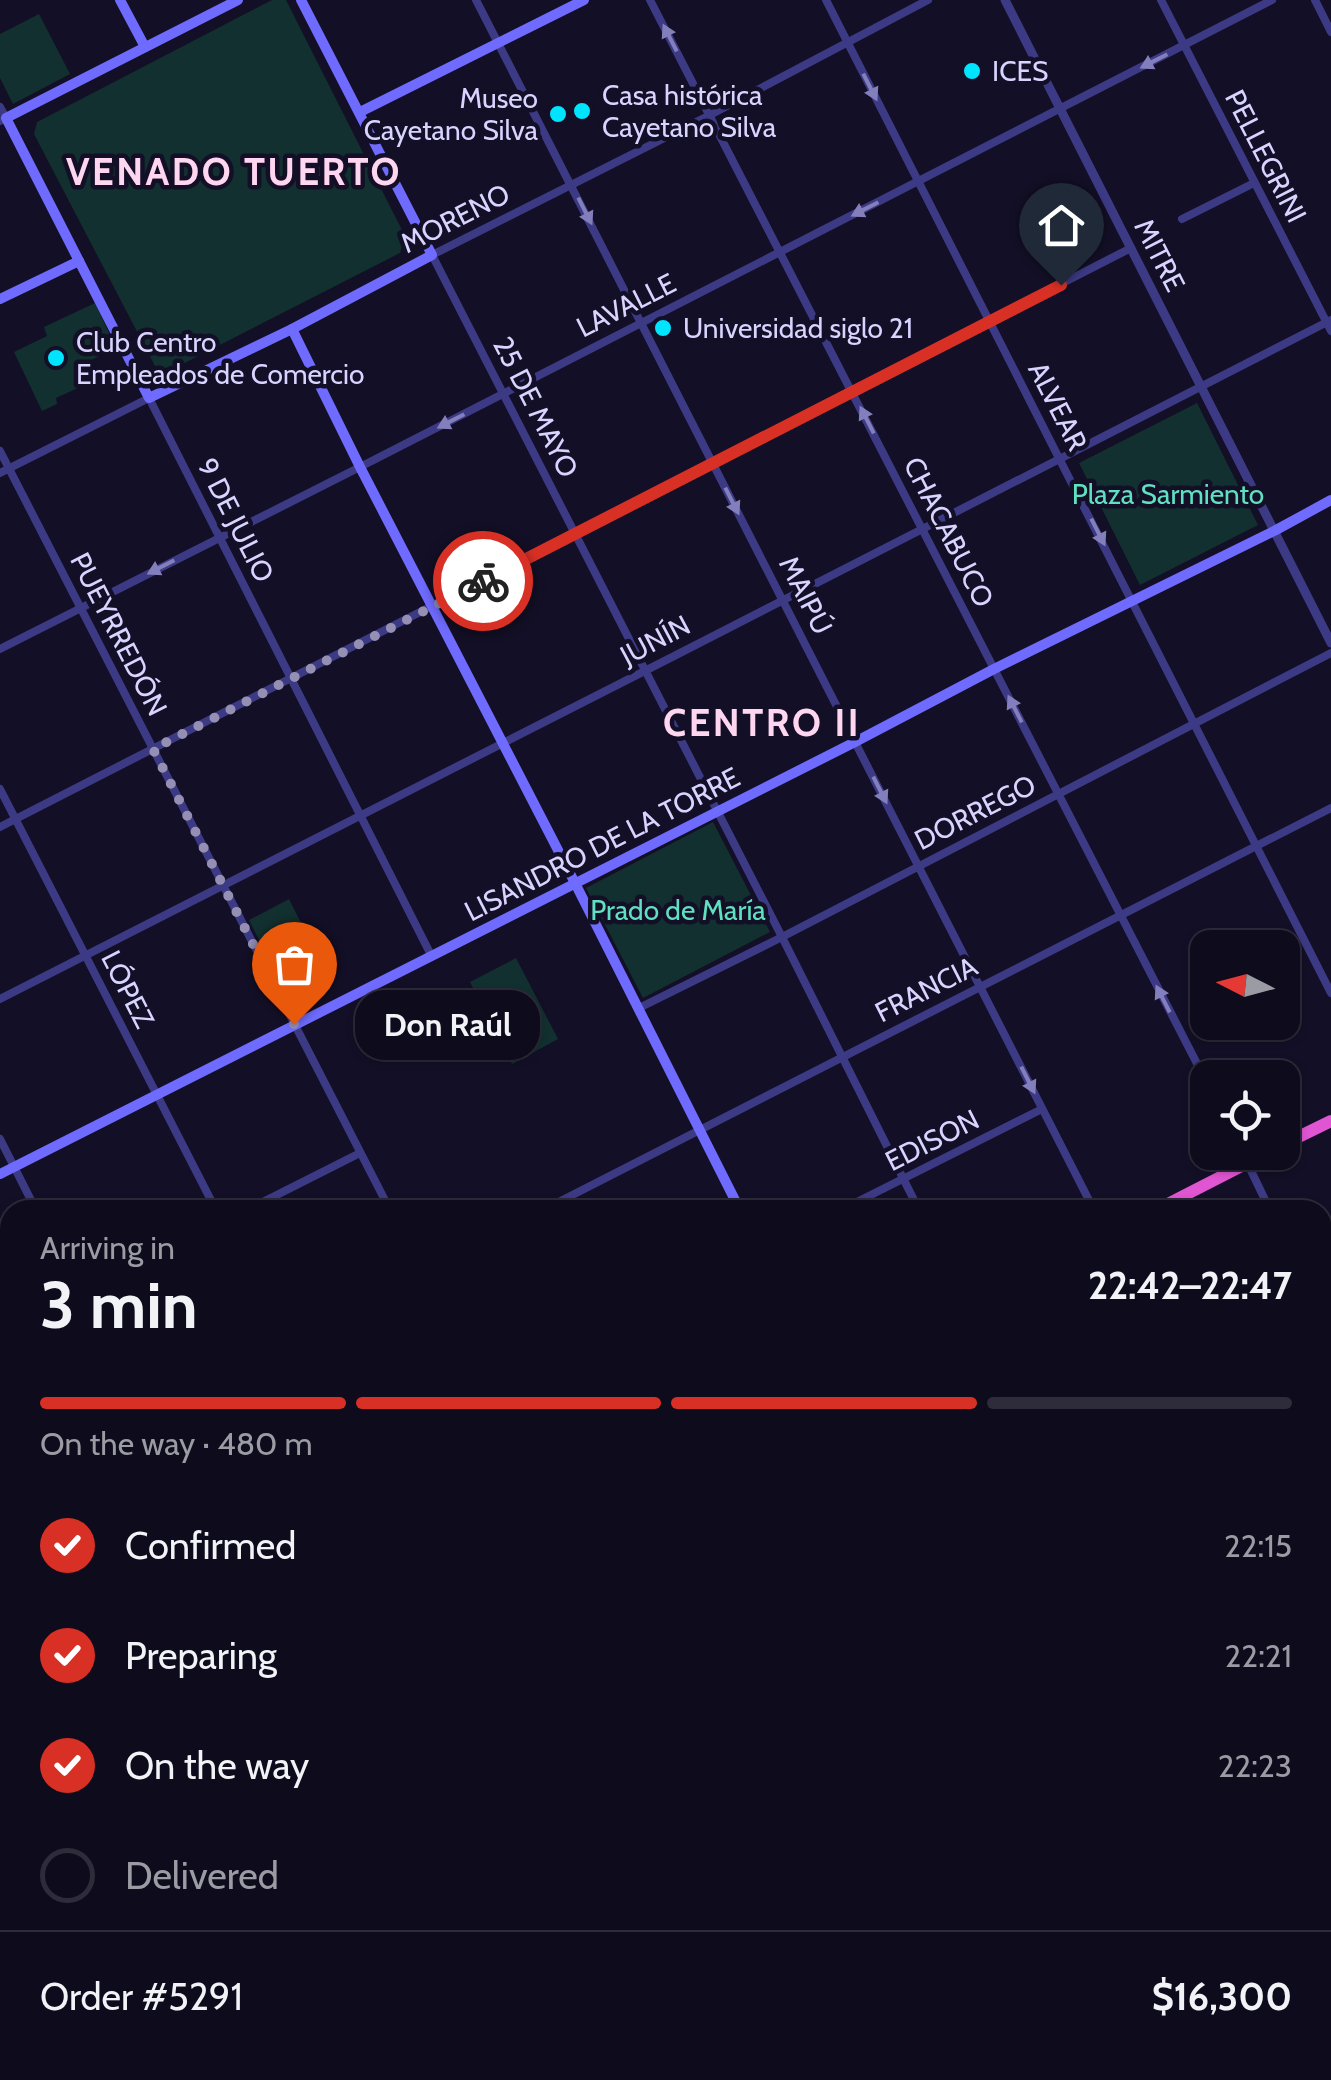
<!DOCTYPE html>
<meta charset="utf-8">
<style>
body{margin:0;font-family:Cabin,sans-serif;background:#171425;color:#f1f3f6;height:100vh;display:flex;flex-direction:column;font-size:38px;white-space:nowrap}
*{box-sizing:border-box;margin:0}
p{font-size:32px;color:#9b9ba3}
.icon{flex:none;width:55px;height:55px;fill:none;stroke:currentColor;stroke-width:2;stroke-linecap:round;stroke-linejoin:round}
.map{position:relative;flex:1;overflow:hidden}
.details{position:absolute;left:0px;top:1200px;width:1332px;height:880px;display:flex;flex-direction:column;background:#0e0b1c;border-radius:30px 30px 0 0;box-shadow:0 2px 8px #0004,0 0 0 2px #2e2b3b}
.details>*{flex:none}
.needle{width:65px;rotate:276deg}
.tools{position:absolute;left:1190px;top:930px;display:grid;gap:20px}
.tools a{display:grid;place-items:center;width:110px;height:110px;border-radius:20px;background:#0e0b1c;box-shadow:0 2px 8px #0004,0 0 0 2px #2e2b3b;font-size:50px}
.pin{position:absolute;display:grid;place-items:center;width:85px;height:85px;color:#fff;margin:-102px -42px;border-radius:50% 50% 50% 0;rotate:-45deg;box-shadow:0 0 10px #0007}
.pin .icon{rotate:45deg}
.courier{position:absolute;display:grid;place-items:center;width:100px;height:100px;margin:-50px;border:8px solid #d93025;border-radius:50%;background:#fff;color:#222;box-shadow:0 2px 12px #0007}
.bubble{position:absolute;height:70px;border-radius:30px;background:#0e0b1c;box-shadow:0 2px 8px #0004,0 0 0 2px #2e2b3b;font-size:32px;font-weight:700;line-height:70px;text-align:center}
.overview em{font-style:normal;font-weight:700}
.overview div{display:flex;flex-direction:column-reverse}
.overview{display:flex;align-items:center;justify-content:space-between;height:170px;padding:0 40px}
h1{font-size:65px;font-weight:700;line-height:75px}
.bar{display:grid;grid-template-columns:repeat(4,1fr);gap:15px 10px;align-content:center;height:120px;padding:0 40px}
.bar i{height:12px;border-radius:8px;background:#2e2b3b}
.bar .current{background:#d93025}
.bar p{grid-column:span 4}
.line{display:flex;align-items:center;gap:25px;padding:0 40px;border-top:2px solid #2e2b3b}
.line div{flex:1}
ol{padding:0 40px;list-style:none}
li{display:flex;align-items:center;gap:30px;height:110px}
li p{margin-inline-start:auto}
li .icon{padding:10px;border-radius:50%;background:#d93025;color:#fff;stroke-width:4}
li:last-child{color:#9b9ba3}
li i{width:55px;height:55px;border:5px solid #2e2b3b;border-radius:50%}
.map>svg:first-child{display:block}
.green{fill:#12302f}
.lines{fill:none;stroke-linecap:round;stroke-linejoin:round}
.minor{stroke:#3d3a85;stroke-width:8}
.tertiary{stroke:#3d3a85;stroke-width:9}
.secondary{stroke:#6f6bff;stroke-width:10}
.trunk{stroke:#e055d1;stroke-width:12}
.oneway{fill:#837fbc}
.done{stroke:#948fb3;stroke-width:10;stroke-dasharray:0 18}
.route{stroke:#d93025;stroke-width:12}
.poi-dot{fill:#00e5ff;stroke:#130f26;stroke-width:4}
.labels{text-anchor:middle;stroke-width:9;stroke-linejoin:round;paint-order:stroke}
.poi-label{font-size:28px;fill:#d9d4ff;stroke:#130f26;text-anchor:start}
.street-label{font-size:28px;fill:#d9d4ff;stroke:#130f26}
.park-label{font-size:28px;fill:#5fe0c0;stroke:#130f26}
.district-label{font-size:38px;font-weight:bold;letter-spacing:2.5px;fill:#ffd6f0;stroke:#130f26}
</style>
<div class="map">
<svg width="1331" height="2080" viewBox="0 0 1331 2080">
<rect width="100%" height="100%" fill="#130f26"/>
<g class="green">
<path d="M272 0H286L405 236 400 253 165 373 156 368 34 134 37 122Z"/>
<path d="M39 14 70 74 13 104 0 78V34Z"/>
<path d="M95 303 116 348 83 364 91 382 56 398 57 404 42 411 14 352 47 336 44 327Z"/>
<path d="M1197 403 1258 525 1140 585 1079 463Z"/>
<path d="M713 822 770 932 643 998 586 888Z"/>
<path d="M289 899 304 929 264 950 249 920Z"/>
<path d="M516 958 558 1039 512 1064 470 982Z"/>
<path d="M1322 1328 1331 1345V1481L1323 1486Z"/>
</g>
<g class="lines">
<g class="minor">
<path d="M476 0 1094 1210"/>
<path d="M650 0 1208 1085"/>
<path d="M826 0 1331 993"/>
<path d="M1161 0 1331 331"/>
<path d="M1315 0 1331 32"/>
<path d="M0 107 6 118 0 121"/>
<path d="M1182 219 1254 183"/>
<path d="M0 451 390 1210"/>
<path d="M0 473 149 398 431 955"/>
<path d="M0 649 360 467 1272 0"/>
<path d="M0 789 216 1210"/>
<path d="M0 827 1131 248"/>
<path d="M0 999C445 776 887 545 1331 320"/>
<path d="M639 1008 782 937 1331 653"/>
<path d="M0 1139 36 1210"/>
<path d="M1242 1152 1270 1210"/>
<path d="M247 1210 360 1153"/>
<path d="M543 1210 1331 808"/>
<path d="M841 1210 1042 1109"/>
<path d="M919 1210 782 937 432 255 710 115 928 0"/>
<path d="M1322 1316 1331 1333"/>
<path d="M0 1335 2 1333"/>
<path d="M1322 1500 1331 1496"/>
<path d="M1322 1656 1331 1672"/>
<path d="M1322 1864 1331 1860"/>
<path d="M1322 1998 1331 2014"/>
<path d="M1322 2046 1331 2042"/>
<path d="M479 2070 485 2080"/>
<path d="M656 2070 661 2080"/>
<path d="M831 2070 836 2080"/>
<path d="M1004 2070 1009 2080"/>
<path d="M512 2080 532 2070"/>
<path d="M899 2080 918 2070"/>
<path d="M1256 2080 1276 2070"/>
</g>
<g class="tertiary">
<path d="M1005 0 1331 643"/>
<path d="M0 1482 10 1501"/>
<path d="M301 2070 306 2080"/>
</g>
<g class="secondary">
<path d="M120 0 145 47"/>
<path d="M238 0 6 118 149 398 292 329 432 255 301 0"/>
<path d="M360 112 584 0"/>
<path d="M0 299 79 261"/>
<path d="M292 329 360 467 575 883 740 1210"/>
<path d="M0 1174 855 742 994 669 1276 530 1331 500"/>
<path d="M1181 2070 1186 2080"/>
</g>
<g class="trunk">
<path d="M1282 1145 1331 1121"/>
<path d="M1156 1210 1269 1152"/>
<path d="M0 1802 10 1797"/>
</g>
</g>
<defs><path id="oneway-solid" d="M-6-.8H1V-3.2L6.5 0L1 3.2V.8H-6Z" transform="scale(2.5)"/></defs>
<g class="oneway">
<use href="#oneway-solid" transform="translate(670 38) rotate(-117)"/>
<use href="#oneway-solid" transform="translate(1154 61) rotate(153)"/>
<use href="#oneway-solid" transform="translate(870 87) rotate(63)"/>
<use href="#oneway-solid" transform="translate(865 209) rotate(153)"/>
<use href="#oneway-solid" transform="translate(585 211) rotate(63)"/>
<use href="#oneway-solid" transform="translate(867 420) rotate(-117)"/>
<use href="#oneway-solid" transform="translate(451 421) rotate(153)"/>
<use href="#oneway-solid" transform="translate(732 501) rotate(63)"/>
<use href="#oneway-solid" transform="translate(1098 532) rotate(63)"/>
<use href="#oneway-solid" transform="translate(161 567) rotate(153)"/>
<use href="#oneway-solid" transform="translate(1015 709) rotate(-117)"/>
<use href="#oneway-solid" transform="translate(880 790) rotate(63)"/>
<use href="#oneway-solid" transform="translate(1163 999) rotate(-117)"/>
<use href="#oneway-solid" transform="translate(1028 1080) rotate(63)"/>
</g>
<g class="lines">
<path class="done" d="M294 1024 153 749 483 581"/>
<path class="route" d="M483 581 1061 285"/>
</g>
<g class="poi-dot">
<circle cx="972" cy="71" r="10"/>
<circle cx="582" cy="111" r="10"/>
<circle cx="558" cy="114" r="10"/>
<circle cx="663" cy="328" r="10"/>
<circle cx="56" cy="358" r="10"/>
</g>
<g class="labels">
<g class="poi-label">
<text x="992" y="81">ICES</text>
<text x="602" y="105">Casa histórica<tspan x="602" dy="32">Cayetano Silva</tspan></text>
<text x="538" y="108" text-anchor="end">Museo<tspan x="538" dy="32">Cayetano Silva</tspan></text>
<text x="683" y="338">Universidad siglo 21</text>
<text x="76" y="352">Club Centro<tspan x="76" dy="32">Empleados de Comercio</tspan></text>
</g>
<g class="street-label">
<text transform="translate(1266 156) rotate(63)" y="10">PELLEGRINI</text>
<text transform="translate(455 218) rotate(-27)" y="10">MORENO</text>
<text transform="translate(1160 255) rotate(63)" y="10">MITRE</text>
<text transform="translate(626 305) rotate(-27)" y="10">LAVALLE</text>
<text transform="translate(1058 406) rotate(63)" y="10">ALVEAR</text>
<text transform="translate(536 407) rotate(63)" y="10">25 DE MAYO</text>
<text transform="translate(236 520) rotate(63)" y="10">9 DE JULIO</text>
<text transform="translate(949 532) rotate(63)" y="10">CHACABUCO</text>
<text transform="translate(806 595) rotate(63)" y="10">MAIPÚ</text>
<text transform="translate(119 634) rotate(63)" y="10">PUEYRREDÓN</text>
<text transform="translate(655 640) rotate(-28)" y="10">JUNÍN</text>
<text transform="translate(975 812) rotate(-27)" y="10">DORREGO</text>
<text transform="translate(602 844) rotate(-27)" y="10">LISANDRO DE LA TORRE</text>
<text transform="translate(128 989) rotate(63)" y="10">LÓPEZ</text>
<text transform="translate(926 989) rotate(-27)" y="10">FRANCIA</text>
<text transform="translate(932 1140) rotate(-27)" y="10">EDISON</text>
</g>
<g class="park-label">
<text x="1168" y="504">Plaza Sarmiento</text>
<text x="678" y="920">Prado de María</text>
</g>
<g class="district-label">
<text x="234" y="185">VENADO TUERTO</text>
<text x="762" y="736">CENTRO II</text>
</g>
</g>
</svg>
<div class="tools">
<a><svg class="needle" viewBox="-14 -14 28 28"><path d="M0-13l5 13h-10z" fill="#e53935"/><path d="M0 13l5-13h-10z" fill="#9b9ba3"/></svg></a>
<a><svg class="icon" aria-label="locate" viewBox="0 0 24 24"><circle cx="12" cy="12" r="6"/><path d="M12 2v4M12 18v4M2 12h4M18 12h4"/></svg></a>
</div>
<div class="pin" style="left:294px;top:1024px;background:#ea580c"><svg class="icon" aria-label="bag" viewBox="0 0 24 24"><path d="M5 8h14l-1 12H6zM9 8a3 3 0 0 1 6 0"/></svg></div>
<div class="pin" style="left:1061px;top:285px;background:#1f2937"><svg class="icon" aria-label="home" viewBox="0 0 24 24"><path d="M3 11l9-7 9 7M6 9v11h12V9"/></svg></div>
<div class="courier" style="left:483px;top:581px"><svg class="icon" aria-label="bike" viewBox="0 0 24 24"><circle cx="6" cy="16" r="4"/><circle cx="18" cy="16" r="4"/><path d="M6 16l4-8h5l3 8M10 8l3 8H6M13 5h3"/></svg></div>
<div class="bubble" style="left:355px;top:990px;width:185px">Don Raúl</div>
<section class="details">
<div class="overview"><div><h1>3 min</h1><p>Arriving in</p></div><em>22:42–22:47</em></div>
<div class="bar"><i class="current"></i><i class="current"></i><i class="current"></i><i></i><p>On the way · 480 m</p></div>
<ol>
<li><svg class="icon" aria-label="check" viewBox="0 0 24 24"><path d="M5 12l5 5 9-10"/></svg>Confirmed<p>22:15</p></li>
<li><svg class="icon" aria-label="check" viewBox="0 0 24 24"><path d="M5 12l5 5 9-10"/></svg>Preparing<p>22:21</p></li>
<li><svg class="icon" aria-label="check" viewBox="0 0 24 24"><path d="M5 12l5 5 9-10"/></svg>On the way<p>22:23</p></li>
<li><i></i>Delivered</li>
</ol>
<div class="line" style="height:130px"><div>Order #5291</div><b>$16,300</b></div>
</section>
</div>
